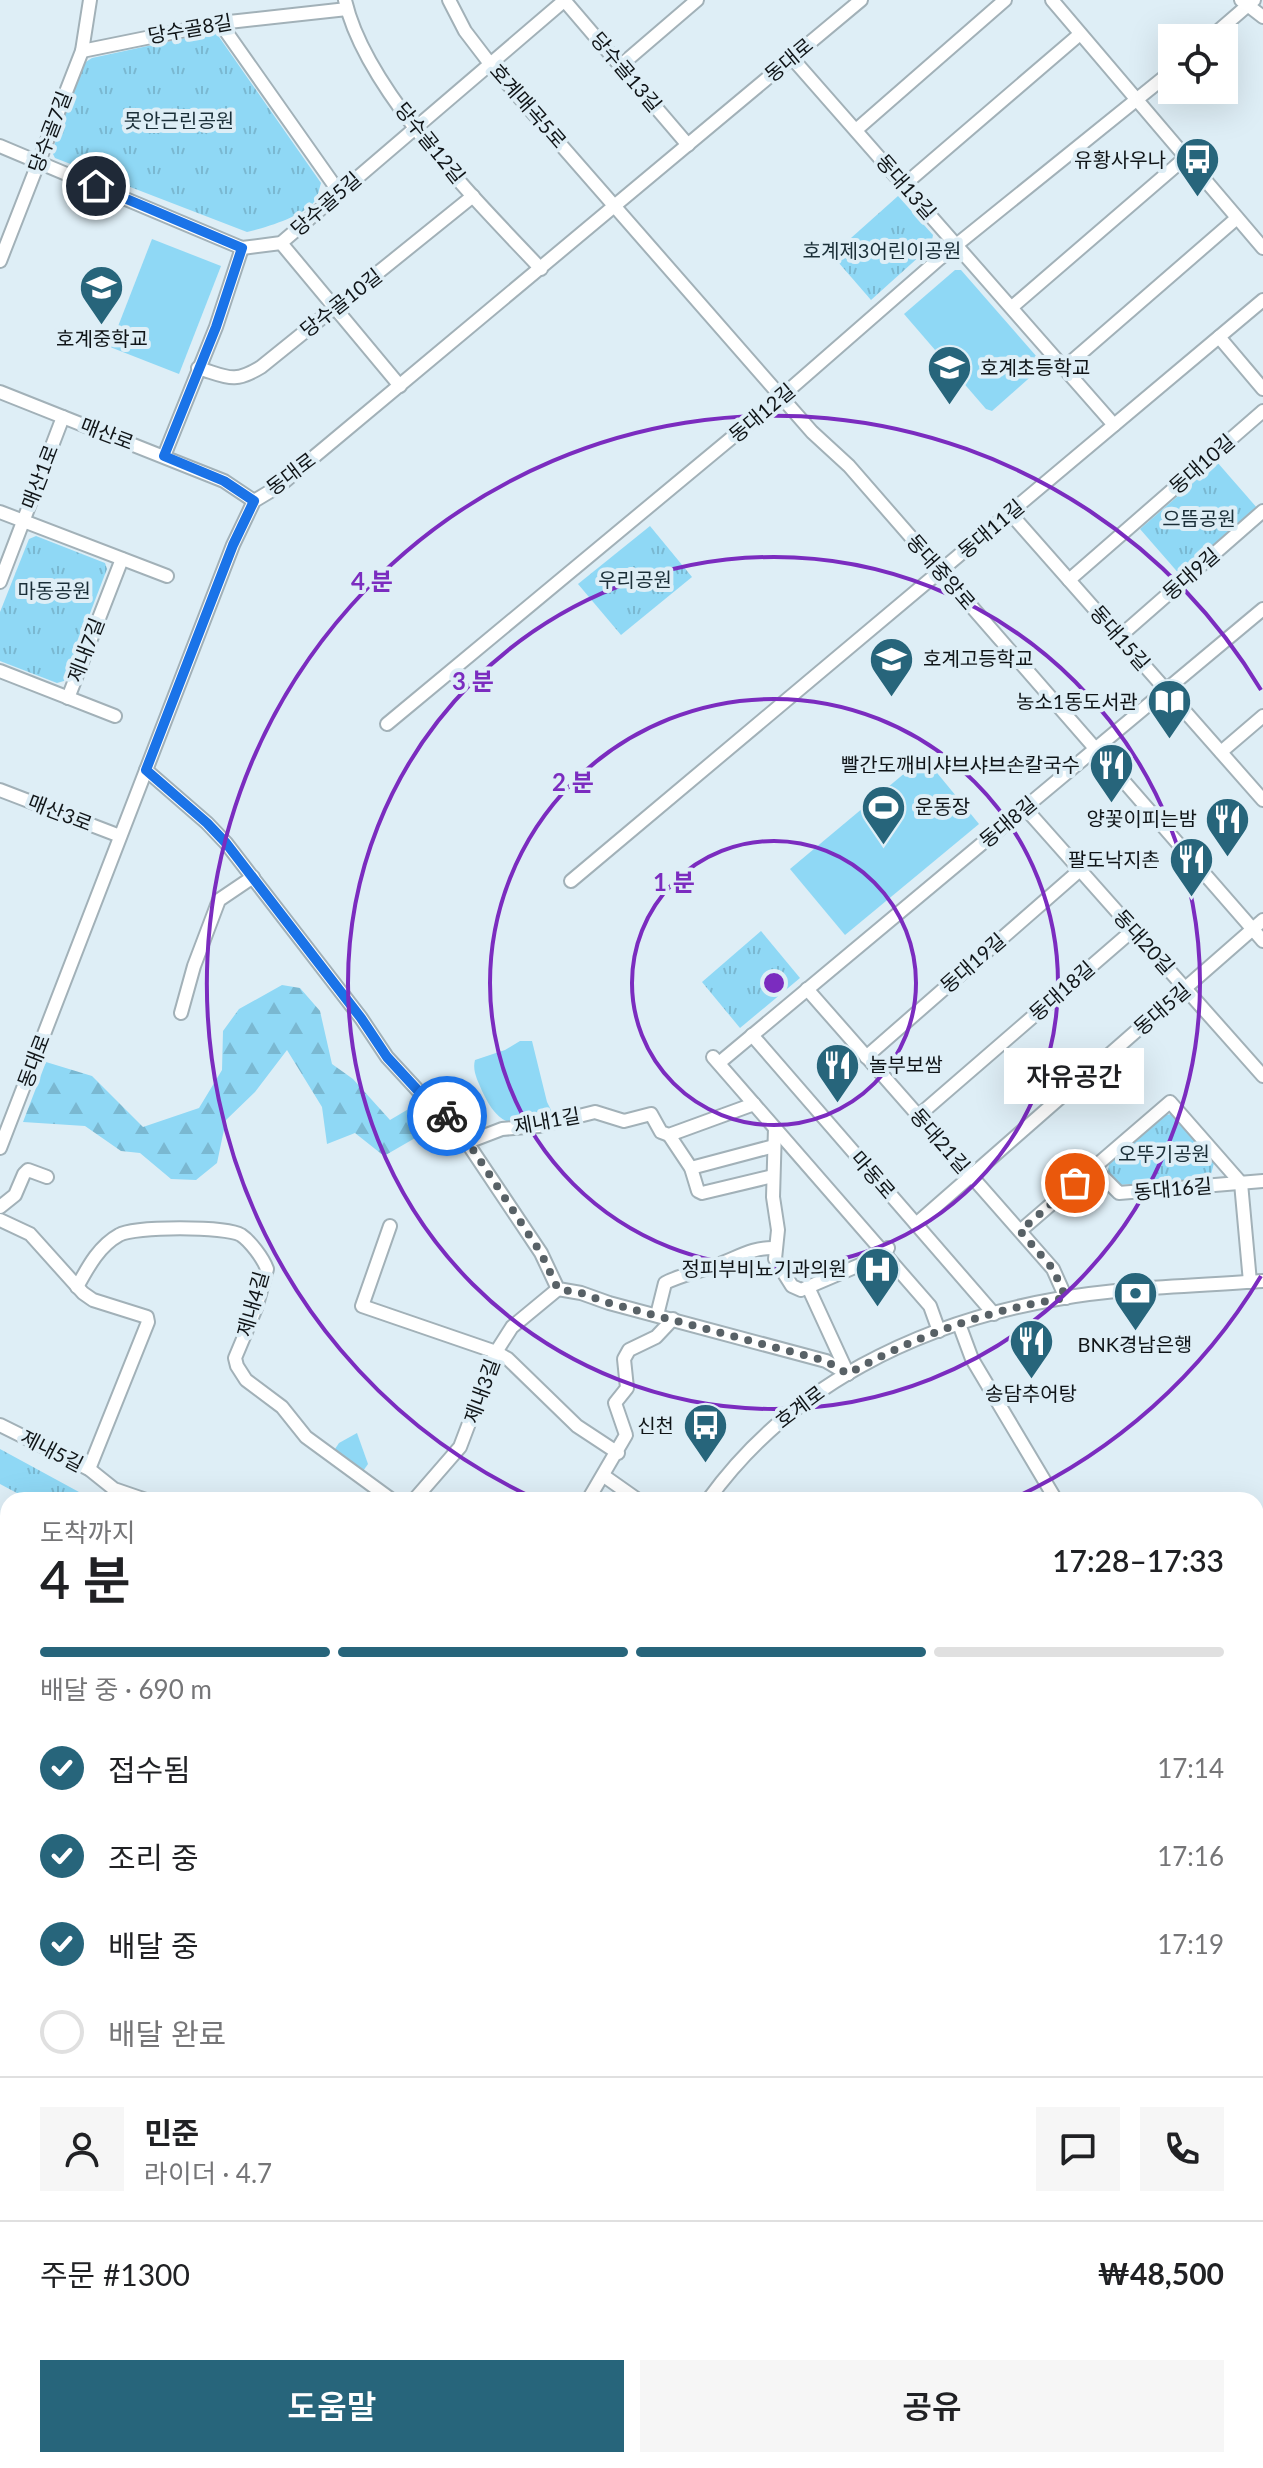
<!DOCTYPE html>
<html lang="ko">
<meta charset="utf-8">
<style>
body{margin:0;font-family:Lato,"Noto Sans KR",sans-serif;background:#f6f6f6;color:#202124;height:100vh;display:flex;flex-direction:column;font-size:30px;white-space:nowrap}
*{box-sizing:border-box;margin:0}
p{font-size:26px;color:#757577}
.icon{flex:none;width:44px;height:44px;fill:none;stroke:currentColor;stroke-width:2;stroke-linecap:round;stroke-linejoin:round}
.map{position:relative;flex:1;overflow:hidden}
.drawer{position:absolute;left:0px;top:1492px;width:1264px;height:976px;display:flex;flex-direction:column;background:#fff;border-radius:24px 24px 0 0;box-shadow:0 8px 32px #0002}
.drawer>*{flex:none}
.tools{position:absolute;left:1158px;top:24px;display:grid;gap:16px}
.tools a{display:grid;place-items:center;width:80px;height:80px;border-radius:0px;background:#fff;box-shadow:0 8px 32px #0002;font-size:40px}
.pin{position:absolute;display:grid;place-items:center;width:68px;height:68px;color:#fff;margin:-34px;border:4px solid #fff;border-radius:50%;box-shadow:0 2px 8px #0007}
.courier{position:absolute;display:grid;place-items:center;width:80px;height:80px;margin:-40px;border:6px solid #1a73e8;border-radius:50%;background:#fff;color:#222;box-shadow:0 2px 10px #0007}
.bubble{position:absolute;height:56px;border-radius:0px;background:#fff;box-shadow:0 8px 32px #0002;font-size:26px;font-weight:600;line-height:56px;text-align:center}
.summary em{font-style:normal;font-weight:600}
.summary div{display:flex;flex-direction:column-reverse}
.summary{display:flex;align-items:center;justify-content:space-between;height:136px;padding:0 40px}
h1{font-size:52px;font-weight:600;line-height:60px}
.bar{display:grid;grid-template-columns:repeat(4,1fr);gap:12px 8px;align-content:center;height:96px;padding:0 40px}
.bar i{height:10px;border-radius:6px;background:#e0e0e0}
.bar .active{background:#27657b}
.bar p{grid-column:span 4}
.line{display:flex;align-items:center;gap:20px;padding:0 40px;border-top:2px solid #e0e0e0}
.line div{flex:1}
.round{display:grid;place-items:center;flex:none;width:84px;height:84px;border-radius:0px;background:#f6f6f6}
ol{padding:0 40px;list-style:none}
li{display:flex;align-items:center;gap:24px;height:88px}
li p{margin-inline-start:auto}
li .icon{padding:8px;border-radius:50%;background:#27657b;color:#fff;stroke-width:4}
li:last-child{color:#757577}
li i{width:44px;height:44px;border:4px solid #e0e0e0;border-radius:50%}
.cta{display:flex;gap:16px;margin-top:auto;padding:16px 40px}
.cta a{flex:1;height:92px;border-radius:0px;background:#27657b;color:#fff;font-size:32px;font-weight:600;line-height:92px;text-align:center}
.cta a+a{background:#f6f6f6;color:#202124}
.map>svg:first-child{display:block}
.green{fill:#8fd8f5}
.forest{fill:url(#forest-firs)}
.park{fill:url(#park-tufts)}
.water{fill:url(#water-waves);stroke:#4299b9;stroke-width:2}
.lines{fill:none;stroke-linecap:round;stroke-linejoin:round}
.minor-casing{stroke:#a2b1b8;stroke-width:16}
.major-casing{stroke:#cacccc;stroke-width:18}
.minor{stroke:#fff;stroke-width:12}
.major{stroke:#86cbe2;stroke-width:14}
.done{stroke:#586166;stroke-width:8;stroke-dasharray:0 14.4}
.route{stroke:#1a73e8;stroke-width:10}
.ring{fill:none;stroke:#7b2cbf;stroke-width:4}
.labels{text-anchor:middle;stroke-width:8;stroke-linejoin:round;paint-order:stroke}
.street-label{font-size:20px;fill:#101518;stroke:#deeef6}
.park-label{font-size:20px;fill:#1b2f38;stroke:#deeef6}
.poi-label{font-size:20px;fill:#101518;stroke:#deeef6;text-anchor:end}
.centre{fill:#7b2cbf;stroke:#deeef6;stroke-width:4}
.ring-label{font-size:24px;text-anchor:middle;font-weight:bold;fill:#7b2cbf;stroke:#deeef6;stroke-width:8;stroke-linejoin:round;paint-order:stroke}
</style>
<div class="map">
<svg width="1263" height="2468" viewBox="0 0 1263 2468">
<defs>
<pattern id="forest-firs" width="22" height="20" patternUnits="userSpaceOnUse" patternTransform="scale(2)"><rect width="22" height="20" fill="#8fd8f5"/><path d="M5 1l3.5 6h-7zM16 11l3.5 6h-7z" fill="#7ab8d1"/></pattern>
<pattern id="park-tufts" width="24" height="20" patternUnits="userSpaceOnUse" patternTransform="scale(2)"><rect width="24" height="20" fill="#8fd8f5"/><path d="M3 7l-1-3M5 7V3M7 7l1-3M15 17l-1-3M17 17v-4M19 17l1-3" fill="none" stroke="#7ab8d1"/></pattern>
<pattern id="water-waves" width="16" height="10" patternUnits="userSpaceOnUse" patternTransform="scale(2)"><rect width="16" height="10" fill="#58d2fe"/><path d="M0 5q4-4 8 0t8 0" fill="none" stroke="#4cb3d9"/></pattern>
</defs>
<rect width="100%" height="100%" fill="#deeef6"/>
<g class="green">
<path d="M152 239 221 266 179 374 110 347Z"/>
<path d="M955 270H961L1044 365 992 411 986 409 904 314Z"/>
<path d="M924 757 979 824 845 935 790 869Z"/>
<path d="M520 1041H532L547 1102 556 1120C517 1125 501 1132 482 1091 478 1081 472 1071 475 1060L505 1050Z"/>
<path d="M357 1433 368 1464 361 1474 333 1452 339 1443Z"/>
<path d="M691 2460H789L779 2468H681Z"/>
<path d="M929 2460H1037L1029 2468H920Z"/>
</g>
<path class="forest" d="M282 985 300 988 320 1011 332 1064 353 1079 390 1120 422 1101 438 1117 429 1130 384 1156 355 1133 327 1144 322 1107 287 1050 255 1092 226 1120 217 1163 196 1180 171 1179 140 1153 121 1151 85 1126 23 1122 46 1062 92 1076 143 1127 199 1108 222 1070 223 1031 239 1009Z"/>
<g class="park">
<path d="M208 33 217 34 321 183C319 189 318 198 314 202 302 217 264 228 247 232L55 158 52 152 81 65 92 58Z"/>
<path d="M898 196 933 235 931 246 871 300 832 255Z"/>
<path d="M1217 462 1258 509 1181 576 1140 529Z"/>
<path d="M650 526 692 577 621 635 578 584Z"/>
<path d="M36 536 105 563 107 569 64 681 57 683 0 661V612L29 539Z"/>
<path d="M761 931 800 978 740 1028 702 982Z"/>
<path d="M1171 1114 1214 1163 1210 1178 1119 1185 1108 1172 1109 1163 1166 1115Z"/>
<path d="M0 1449 79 1492 105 1500H30L0 1484Z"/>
</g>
<g class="water">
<path d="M1263 1960V2143L1256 2151V1969Z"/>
<path d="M789 2460H929L920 2468H779Z"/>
</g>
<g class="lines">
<defs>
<g id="minor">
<path d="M345 0C365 90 478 202 541 269"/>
<path d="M449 0 465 31 491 65 812 432 849 466 1263 941"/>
<path d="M564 0 688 145"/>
<path d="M1052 0 1263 248"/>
<path d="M1241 0 1263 17"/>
<path d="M220 23 339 192"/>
<path d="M1210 38 1254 0"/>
<path d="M82 51 220 23 347 9"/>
<path d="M792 58 1114 425"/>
<path d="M620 66 697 0"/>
<path d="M856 130 1005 0"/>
<path d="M0 146 242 248 281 243 565 0"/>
<path d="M904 185 1080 34"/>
<path d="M281 243 400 386"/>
<path d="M0 261 82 51 90 0"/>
<path d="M1012 307 1185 158"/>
<path d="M1219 337 1263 389"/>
<path d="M198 368C228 377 233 384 261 367L473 196"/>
<path d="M1064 368 1237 218"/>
<path d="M0 392 224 481 254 501"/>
<path d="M164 456 216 327 242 248"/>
<path d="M0 512 167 576"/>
<path d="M1010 513 1263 800"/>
<path d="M1069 580 1263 411"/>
<path d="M0 582 63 417"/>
<path d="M1119 637 1263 511"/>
<path d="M0 671 115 716"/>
<path d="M68 698 122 559"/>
<path d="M387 724 782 396 939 259 1172 71"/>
<path d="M1221 752 1263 716"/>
<path d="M146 770 207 823 226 843 361 1018 387 1057 423 1096 452 1120 541 1253 558 1289 581 1293 609 1303 826 1361 848 1374"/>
<path d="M0 790 120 836"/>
<path d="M1025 808 1263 1076"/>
<path d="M571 881 1263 300"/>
<path d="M807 989 1053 1269 1066 1298"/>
<path d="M181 1013 194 966 219 900 253 877"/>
<path d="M752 1035 994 1314"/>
<path d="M713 1057 930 1306 939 1331"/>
<path d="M866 1057 1080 870"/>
<path d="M719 1063 1263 609"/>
<path d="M918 1116 1133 930"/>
<path d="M775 1128 773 1197 778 1230 775 1259 792 1286 801 1290 862 1264 888 1248"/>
<path d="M669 1135 691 1168 698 1191 702 1193 773 1176"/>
<path d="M468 1142 502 1129 539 1126 595 1112 624 1121 651 1114 661 1132 669 1135 754 1104"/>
<path d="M0 1148 233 545 254 501 279 486 861 0"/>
<path d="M1093 1167 1119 1193 1263 1181"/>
<path d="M691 1168 774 1146"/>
<path d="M0 1207 15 1195 24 1174 28 1170 47 1177"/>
<path d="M0 1220 30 1234 83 1293 93 1300 147 1317 148 1322 89 1469"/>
<path d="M916 1224 1263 920"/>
<path d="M390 1226 362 1306 496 1352 508 1359 577 1426 618 1453"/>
<path d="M1020 1231 1170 1102 1241 1183 1250 1282"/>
<path d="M77 1287C88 1267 99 1246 119 1235 134 1226 226 1226 241 1235 250 1241 263 1258 267 1269L256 1308 235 1358 237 1366 246 1380 282 1407 306 1437 392 1500"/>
<path d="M808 1287 848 1374"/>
<path d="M657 1315 665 1283C680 1275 698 1272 714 1266 736 1259 751 1247 775 1248"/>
<path d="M959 1324 972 1359 1056 1500"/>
<path d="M0 1425 89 1469 114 1489 146 1500"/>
<path d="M604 1476 638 1500"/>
<path d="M414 1500 460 1447 496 1352 512 1327 558 1289"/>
<path d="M588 1500 626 1435 615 1403 627 1388 624 1359 629 1350 656 1337 673 1319"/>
<path d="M708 1500C791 1385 919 1323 1057 1299 1124 1287 1195 1286 1263 1281"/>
<path d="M0 1602 8 1605"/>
<path d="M0 1755 8 1738"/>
<path d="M0 2107 8 2101"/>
<path d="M1256 2211 1263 2203"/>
<path d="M1256 2455 1263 2448"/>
<path d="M813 2460 819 2468"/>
<path d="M1101 2460 1109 2468"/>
<path d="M1211 2460 1219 2468"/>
<path d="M1055 2468 1064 2460"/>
<path d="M1242 2468 1251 2460"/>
</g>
<g id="major">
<path d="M1256 1800 1263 1790"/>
<path d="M1256 1811 1263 1820"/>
<path d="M1256 1848 1263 1838"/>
<path d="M268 2468 295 2460"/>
<path d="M341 2468 370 2460"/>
</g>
</defs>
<use href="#minor" class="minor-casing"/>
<use href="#major" class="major-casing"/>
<use href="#minor" class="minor"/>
<use href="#major" class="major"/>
</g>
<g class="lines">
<path class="done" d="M447 1116 468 1142 541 1253 558 1289 581 1293 609 1303 826 1361 848 1374C915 1336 990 1309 1066 1298L1053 1269 1020 1231 1075 1183"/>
<path class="route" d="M96 186 242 248 216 327 164 456 224 481 254 501 233 545 146 770 207 823 226 843 361 1018 387 1057 423 1096 447 1116"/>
</g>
<g class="ring">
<circle cx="774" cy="983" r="142"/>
<circle cx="774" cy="983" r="284"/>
<circle cx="774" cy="983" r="426"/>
<path d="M1261 1276A568 568 0 0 1 1010 1500M538 1500A568 568 0 1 1 1261 690"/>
</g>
<defs>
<symbol id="bus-pin" viewBox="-11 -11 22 30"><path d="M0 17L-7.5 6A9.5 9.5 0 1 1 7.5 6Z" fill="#27657b" stroke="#deeef6"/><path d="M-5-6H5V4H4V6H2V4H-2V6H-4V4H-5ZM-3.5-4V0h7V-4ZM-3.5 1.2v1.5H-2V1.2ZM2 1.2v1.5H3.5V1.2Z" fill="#fff"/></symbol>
<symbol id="school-pin" viewBox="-11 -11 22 30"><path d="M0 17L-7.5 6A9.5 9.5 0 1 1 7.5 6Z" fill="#27657b" stroke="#deeef6"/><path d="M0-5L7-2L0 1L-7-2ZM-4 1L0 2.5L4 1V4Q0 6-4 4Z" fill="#fff"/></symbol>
<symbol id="library-pin" viewBox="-11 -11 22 30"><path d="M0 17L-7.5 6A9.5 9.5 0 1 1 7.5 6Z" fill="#27657b" stroke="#deeef6"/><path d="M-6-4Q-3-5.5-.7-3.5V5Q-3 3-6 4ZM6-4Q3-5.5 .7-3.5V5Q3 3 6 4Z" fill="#fff"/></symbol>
<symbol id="restaurant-pin" viewBox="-11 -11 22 30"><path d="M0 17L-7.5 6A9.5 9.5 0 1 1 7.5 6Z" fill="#27657b" stroke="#deeef6"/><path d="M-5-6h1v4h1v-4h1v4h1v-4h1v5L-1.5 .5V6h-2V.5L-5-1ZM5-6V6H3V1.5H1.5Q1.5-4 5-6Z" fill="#fff"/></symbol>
<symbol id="stadium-pin" viewBox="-11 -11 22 30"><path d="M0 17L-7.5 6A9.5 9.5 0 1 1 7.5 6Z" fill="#27657b" stroke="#deeef6"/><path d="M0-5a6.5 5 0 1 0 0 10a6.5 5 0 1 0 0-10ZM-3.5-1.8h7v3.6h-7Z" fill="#fff"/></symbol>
<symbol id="hospital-pin" viewBox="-11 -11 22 30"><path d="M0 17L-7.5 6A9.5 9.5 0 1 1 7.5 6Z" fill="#27657b" stroke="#deeef6"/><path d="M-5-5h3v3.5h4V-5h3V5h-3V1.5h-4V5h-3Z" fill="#fff"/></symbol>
<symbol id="bank-pin" viewBox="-11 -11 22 30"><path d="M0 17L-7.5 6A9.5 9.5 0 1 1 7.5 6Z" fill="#27657b" stroke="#deeef6"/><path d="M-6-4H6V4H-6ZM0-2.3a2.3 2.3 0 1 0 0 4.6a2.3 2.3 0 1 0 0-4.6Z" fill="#fff"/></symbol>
</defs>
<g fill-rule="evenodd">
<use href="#bus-pin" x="1172" y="134" width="51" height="69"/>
<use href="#school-pin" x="76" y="262" width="51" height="69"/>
<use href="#school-pin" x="924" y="342" width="51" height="69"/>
<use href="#school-pin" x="866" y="634" width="51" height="69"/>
<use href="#library-pin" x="1144" y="676" width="51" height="69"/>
<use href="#restaurant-pin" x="1086" y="740" width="51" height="69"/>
<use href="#stadium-pin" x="858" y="782" width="51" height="69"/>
<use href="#restaurant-pin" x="1202" y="794" width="51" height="69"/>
<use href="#restaurant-pin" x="1166" y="834" width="51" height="69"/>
<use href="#restaurant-pin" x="812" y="1040" width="51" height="69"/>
<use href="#hospital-pin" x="852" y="1244" width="51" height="69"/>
<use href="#bank-pin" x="1110" y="1268" width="51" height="69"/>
<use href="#restaurant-pin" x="1006" y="1316" width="51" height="69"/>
<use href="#bus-pin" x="680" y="1400" width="51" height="69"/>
</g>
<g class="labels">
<g class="street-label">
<text transform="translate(190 29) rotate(-10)" y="7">당수골8길</text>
<text transform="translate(789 60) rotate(-40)" y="7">동대로</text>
<text transform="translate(626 72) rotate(50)" y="7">당수골13길</text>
<text transform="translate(528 106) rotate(49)" y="7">호계매곡5로</text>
<text transform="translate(50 132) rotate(-69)" y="7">당수골7길</text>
<text transform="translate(430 143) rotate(51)" y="7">당수골12길</text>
<text transform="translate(906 187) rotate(49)" y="7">동대13길</text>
<text transform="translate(326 204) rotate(-41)" y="7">당수골5길</text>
<text transform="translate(341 303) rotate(-38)" y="7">당수골10길</text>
<text transform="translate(762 413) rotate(-40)" y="7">동대12길</text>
<text transform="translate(107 434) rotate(21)" y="7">매산로</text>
<text transform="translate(1202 464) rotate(-41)" y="7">동대10길</text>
<text transform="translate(291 474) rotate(-37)" y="7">동대로</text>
<text transform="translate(40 477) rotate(-69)" y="7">매산1로</text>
<text transform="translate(991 529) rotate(-40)" y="7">동대11길</text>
<text transform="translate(941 572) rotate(49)" y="7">동대중앙로</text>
<text transform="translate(1191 574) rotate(-41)" y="7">동대9길</text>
<text transform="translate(1120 638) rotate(49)" y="7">동대15길</text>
<text transform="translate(86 650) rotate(-69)" y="7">제내7길</text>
<text transform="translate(60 813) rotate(21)" y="7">매산3로</text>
<text transform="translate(1008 822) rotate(-40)" y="7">동대8길</text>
<text transform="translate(1144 942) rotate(48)" y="7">동대20길</text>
<text transform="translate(973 963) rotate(-41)" y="7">동대19길</text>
<text transform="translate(1062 991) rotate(-41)" y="7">동대18길</text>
<text transform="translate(1162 1009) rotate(-41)" y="7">동대5길</text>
<text transform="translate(34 1061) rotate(-69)" y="7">동대로</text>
<text transform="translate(547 1121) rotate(-10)" y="7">제내1길</text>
<text transform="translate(940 1141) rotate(49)" y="7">동대21길</text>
<text transform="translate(873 1175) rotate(49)" y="7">마동로</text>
<text transform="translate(1173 1189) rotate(-5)" y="7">동대16길</text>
<text transform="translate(253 1304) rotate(-74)" y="7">제내4길</text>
<text transform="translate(482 1391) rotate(-70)" y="7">제내3길</text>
<text transform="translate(800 1407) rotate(-37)" y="7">호계로</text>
<text transform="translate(52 1451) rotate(27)" y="7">제내5길</text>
</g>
<g class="park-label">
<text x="179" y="128">못안근린공원</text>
<text x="882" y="258">호계제3어린이공원</text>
<text x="1199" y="526">으뜸공원</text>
<text x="635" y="587">우리공원</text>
<text x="54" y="598">마동공원</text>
<text x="1164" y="1161">오뚜기공원</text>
</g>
<g class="poi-label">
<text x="1166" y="167">유황사우나</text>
<text x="102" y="346" text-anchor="middle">호계중학교</text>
<text x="980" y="375" text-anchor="start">호계초등학교</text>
<text x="923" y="666" text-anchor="start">호계고등학교</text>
<text x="1138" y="709">농소1동도서관</text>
<text x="1080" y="772">빨간도깨비샤브샤브손칼국수</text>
<text x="915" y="814" text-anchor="start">운동장</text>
<text x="1197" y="826">양꽃이피는밤</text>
<text x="1160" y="867">팔도낙지촌</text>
<text x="869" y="1072" text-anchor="start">놀부보쌈</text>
<text x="847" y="1276">정피부비뇨기과의원</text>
<text x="1135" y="1352" text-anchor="middle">BNK경남은행</text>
<text x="1031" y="1401" text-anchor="middle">송담추어탕</text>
<text x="674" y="1433">신천</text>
</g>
</g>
<circle cx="774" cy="983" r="12" class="centre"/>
<g class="ring-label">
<text x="372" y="590">4 분</text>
<text x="473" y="690">3 분</text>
<text x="573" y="791">2 분</text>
<text x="674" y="891">1 분</text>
</g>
</svg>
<div class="tools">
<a><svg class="icon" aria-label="locate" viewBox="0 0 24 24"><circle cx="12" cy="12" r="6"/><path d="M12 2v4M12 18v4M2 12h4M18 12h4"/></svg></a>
</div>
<div class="pin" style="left:1075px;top:1183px;background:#ea580c"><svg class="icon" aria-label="bag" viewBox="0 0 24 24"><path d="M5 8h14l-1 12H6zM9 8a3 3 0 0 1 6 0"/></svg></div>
<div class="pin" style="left:96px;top:186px;background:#1f2937"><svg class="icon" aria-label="home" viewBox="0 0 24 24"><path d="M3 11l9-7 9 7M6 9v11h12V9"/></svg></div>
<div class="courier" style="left:447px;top:1116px"><svg class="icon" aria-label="bike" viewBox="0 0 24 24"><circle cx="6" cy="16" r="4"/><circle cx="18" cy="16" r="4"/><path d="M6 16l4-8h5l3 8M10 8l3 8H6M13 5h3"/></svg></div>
<div class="bubble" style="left:1004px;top:1048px;width:140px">자유공간</div>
<section class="drawer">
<div class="summary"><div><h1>4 분</h1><p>도착까지</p></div><em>17:28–17:33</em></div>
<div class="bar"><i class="active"></i><i class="active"></i><i class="active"></i><i></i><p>배달 중 · 690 m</p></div>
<ol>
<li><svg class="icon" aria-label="check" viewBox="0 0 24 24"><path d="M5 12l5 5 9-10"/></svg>접수됨<p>17:14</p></li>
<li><svg class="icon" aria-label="check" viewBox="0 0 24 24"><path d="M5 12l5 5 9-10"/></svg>조리 중<p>17:16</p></li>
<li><svg class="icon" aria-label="check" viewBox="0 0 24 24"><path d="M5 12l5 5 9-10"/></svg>배달 중<p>17:19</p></li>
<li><i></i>배달 완료</li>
</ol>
<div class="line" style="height:144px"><a class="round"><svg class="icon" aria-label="person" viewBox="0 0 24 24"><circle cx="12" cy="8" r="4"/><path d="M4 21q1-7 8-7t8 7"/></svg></a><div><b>민준</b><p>라이더 · 4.7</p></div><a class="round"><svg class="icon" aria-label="chat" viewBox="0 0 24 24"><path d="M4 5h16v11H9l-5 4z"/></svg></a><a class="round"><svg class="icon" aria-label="phone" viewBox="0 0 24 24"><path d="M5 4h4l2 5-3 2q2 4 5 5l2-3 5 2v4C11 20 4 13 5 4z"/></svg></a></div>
<div class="line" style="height:104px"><div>주문 #1300</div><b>₩48,500</b></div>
<div class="cta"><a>도움말</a><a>공유</a></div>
</section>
</div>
